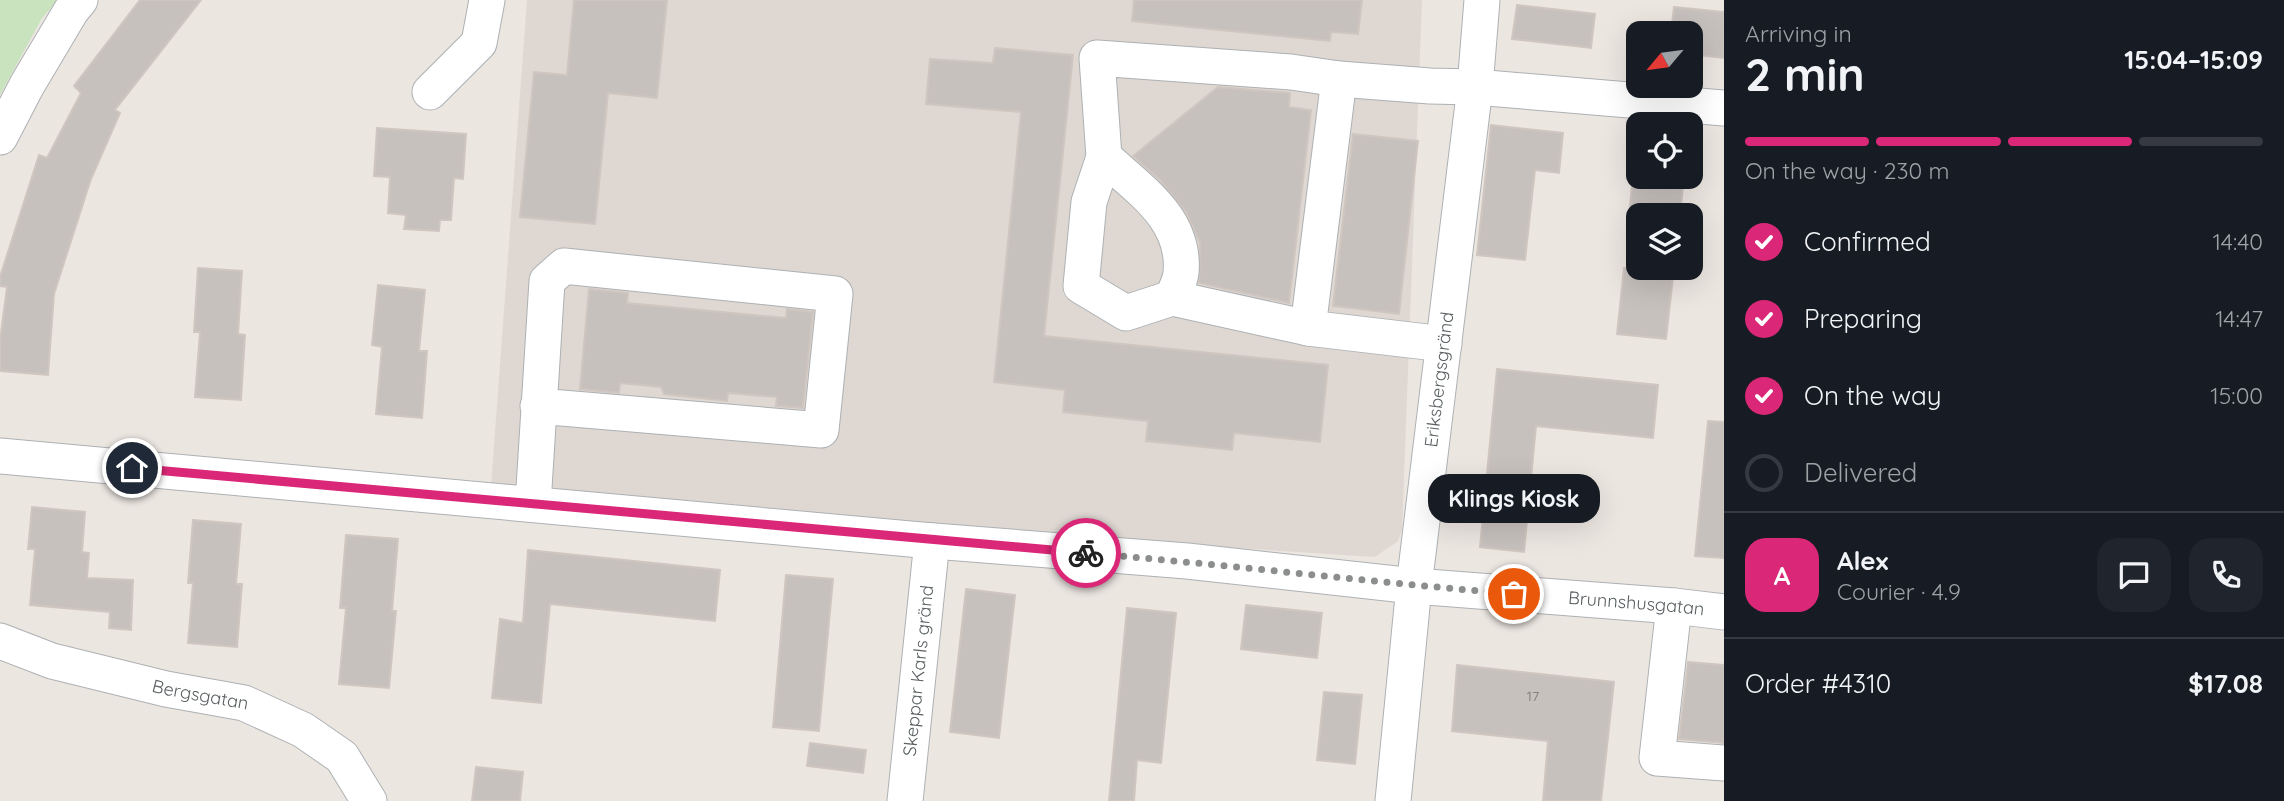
<!DOCTYPE html>
<meta charset="utf-8">
<style>
body{margin:0;font-family:Quicksand,sans-serif;background:#20242c;color:#f1f3f6;height:100vh;display:flex;flex-direction:column;font-size:26px;white-space:nowrap}
*{box-sizing:border-box;margin:0}
p{font-size:23px;color:#9ea1a6}
.icon{flex:none;width:38px;height:38px;fill:none;stroke:currentColor;stroke-width:2;stroke-linecap:round;stroke-linejoin:round}
.map{position:relative;flex:1;overflow:hidden}
.details{display:flex;flex-direction:column;background:#171b24;width:560px}
.details>*{flex:none}
.needle{width:46px;rotate:241deg}
.tools{position:absolute;left:1626px;top:21px;display:grid;gap:14px}
.tools a{display:grid;place-items:center;width:77px;height:77px;border-radius:14px;background:#171b24;box-shadow:0 7px 28px #0002;font-size:35px}
.pin{position:absolute;display:grid;place-items:center;width:60px;height:60px;color:#fff;margin:-30px;border:4px solid #fff;border-radius:50%;box-shadow:0 2px 7px #0007}
.courier{position:absolute;display:grid;place-items:center;width:70px;height:70px;margin:-35px;border:5px solid #db2777;border-radius:50%;background:#fff;color:#222;box-shadow:0 2px 9px #0007}
.bubble{position:absolute;height:49px;border-radius:21px;background:#171b24;box-shadow:0 7px 28px #0002;font-size:23px;font-weight:700;line-height:49px;text-align:center}
.headline em{font-style:normal;font-weight:700}
.headline div{display:flex;flex-direction:column-reverse}
.headline{display:flex;align-items:center;justify-content:space-between;height:119px;padding:0 21px}
h1{font-size:46px;font-weight:700;line-height:52px}
.bar{display:grid;grid-template-columns:repeat(4,1fr);gap:10px 7px;align-content:center;height:84px;padding:0 21px}
.bar i{height:9px;border-radius:5px;background:#363941}
.bar .on{background:#db2777}
.bar p{grid-column:span 4}
.line{display:flex;align-items:center;gap:18px;padding:0 21px;border-top:2px solid #363941}
.line div{flex:1}
.round{display:grid;place-items:center;flex:none;width:74px;height:74px;border-radius:21px;background:#20242c}
ol{padding:0 21px;list-style:none}
li{display:flex;align-items:center;gap:21px;height:77px}
li p{margin-inline-start:auto}
li .icon{padding:7px;border-radius:50%;background:#db2777;color:#fff;stroke-width:4}
li:last-child{color:#9ea1a6}
li i{width:38px;height:38px;border:4px solid #363941;border-radius:50%}
main{display:flex;flex:1;min-height:0}
.map>svg:first-child{display:block}
.education{fill:#ded7d2}
.green{fill:#c8e3be}
.building{fill:#c7c1be;stroke:#d0c6c0;stroke-width:2}
.lines{fill:none;stroke-linecap:round;stroke-linejoin:round}
.minor-casing{stroke:#adb1b3;stroke-width:37}
.minor{stroke:#fff;stroke-width:35}
.done{stroke:#8c8e8e;stroke-width:7;stroke-dasharray:0 12.6}
.route{stroke:#db2777;stroke-width:9}
.labels{text-anchor:middle;stroke-width:5;stroke-linejoin:round;paint-order:stroke}
.number-label{font-size:14px;fill:#747878}
.street-label{font-size:18px;fill:#595f61;stroke:#fff}
</style>
<main>
<div class="map">
<svg width="1724" height="801" viewBox="0 0 1724 801">
<rect width="100%" height="100%" fill="#ece6e1"/>
<path class="education" d="M527 0H1422L1402 530 1398 541 1375 557 490 500Z"/>
<path class="green" d="M0 0H58L42 18 0 95Z"/>
<g class="building">
<path d="M140 0H201L115 110 120 113 91 179 54 294 48 375 0 371V341L7 287 0 286V277L39 155 47 158 81 93 74 86Z"/>
<path d="M574 0H667L657 98 608 93 595 224 520 217 534 72 567 75Z"/>
<path d="M1134 0H1362L1358 34 1331 32 1330 41 1132 21Z"/>
<path d="M1517 5 1595 14 1591 48 1512 39Z"/>
<path d="M1674 7 1724 12V58L1690 54V33H1671Z"/>
<path d="M995 48 1073 55 1044 336 1328 365 1320 442 1234 433 1232 450 1146 441 1148 421 1063 412 1065 390 994 382 1021 112 926 104 930 59 993 63Z"/>
<path d="M1218 87 1290 93 1289 107 1311 110 1289 303 1199 283 1200 243 1186 212 1160 180 1133 156Z"/>
<path d="M1491 125 1563 133 1559 173 1535 170 1525 260 1477 255Z"/>
<path d="M377 128 466 134 463 179 454 178 451 220H440L439 231 404 229 406 215 388 213 390 177 374 176Z"/>
<path d="M1353 134 1418 141 1399 314 1333 306Z"/>
<path d="M1633 177H1684L1680 215H1629Z"/>
<path d="M198 268 242 271 238 334 245 335 241 400 195 397 200 332H194Z"/>
<path d="M1624 268H1674L1666 339 1617 334Z"/>
<path d="M378 285 425 290 419 351H427L422 418 376 414 382 347 372 345Z"/>
<path d="M589 289 628 293 627 303 786 318 787 309 813 312 803 408 776 406 777 397 728 393 727 401 664 394 661 387 620 383 619 393 580 389Z"/>
<path d="M1497 369 1658 385 1653 438 1536 426 1524 552 1480 547Z"/>
<path d="M1708 421 1724 422V558L1695 556Z"/>
<path d="M32 507 85 512 82 552 89 553 87 578 133 580 131 630 109 628 110 612 30 605 35 549H28Z"/>
<path d="M193 520 241 524 236 584H242L237 647 188 643 193 583H188Z"/>
<path d="M346 535 398 539 392 611H396L389 688 339 684 346 608H340Z"/>
<path d="M528 550 720 570 715 621 550 604 541 703 492 698 500 619 523 623Z"/>
<path d="M786 575 833 579 819 731 773 727Z"/>
<path d="M966 589 1015 595 999 738 950 732Z"/>
<path d="M1246 605 1322 613 1317 658 1241 649Z"/>
<path d="M1127 608 1176 613 1161 763 1137 760 1134 801H1109Z"/>
<path d="M1688 662 1724 665V743L1679 739Z"/>
<path d="M1457 665 1614 682 1601 801H1543L1548 741 1452 731Z"/>
<path d="M1324 692 1362 695 1355 764 1317 760Z"/>
<path d="M810 743 866 750 863 773 807 766Z"/>
<path d="M476 767 523 772 520 801H472Z"/>
</g>
<g class="lines">
<defs>
<g id="minor">
<path d="M430 92 479 43 487 0"/>
<path d="M0 137 27 85 71 11 80 0"/>
<path d="M1104 157C1140 190 1186 219 1181 273 1180 282 1175 291 1172 298L1126 313 1081 286 1089 202 1104 157 1097 58 1291 72 1339 79 1430 86 1475 87 1724 108"/>
<path d="M1172 298 1308 328 1444 344"/>
<path d="M1308 328 1339 79"/>
<path id="s1" d="M0 456 921 540 1187 561 1414 586 1674 606 1724 612"/>
<path d="M533 504 547 281 564 266 835 294 821 430 538 406"/>
<path d="M1674 606 1657 758 1724 763"/>
<path id="s2" d="M0 641 52 661 166 689 244 703 303 730 342 757 369 801"/>
<path id="s3" d="M905 801 932 541"/>
<path id="s4" d="M1393 801 1414 586 1475 87 1482 0"/>
</g>
</defs>
<use href="#minor" class="minor-casing"/>
<use href="#minor" class="minor"/>
</g>
<g class="lines">
<path class="done" d="M1086 553C1229 565 1371 582 1514 594"/>
<path class="route" d="M132 468 1086 553"/>
</g>
<g class="labels">
<g class="number-label">
<text x="1533" y="701">17</text>
</g>
<g class="street-label">
<text dy="6" stroke="none"><textPath href="#s4" startOffset="424">Eriksbergsgränd</textPath></text>
<text dy="6" stroke="none"><textPath href="#s1" startOffset="1643">Brunnshusgatan</textPath></text>
<text dy="6" stroke="none"><textPath href="#s3" startOffset="131">Skeppar Karls gränd</textPath></text>
<text dy="6" stroke="none"><textPath href="#s2" startOffset="208">Bergsgatan</textPath></text>
</g>
</g>
</svg>
<div class="tools">
<a><svg class="needle" viewBox="-14 -14 28 28"><path d="M0-13l5 13h-10z" fill="#e53935"/><path d="M0 13l5-13h-10z" fill="#9ea1a6"/></svg></a>
<a><svg class="icon" aria-label="locate" viewBox="0 0 24 24"><circle cx="12" cy="12" r="6"/><path d="M12 2v4M12 18v4M2 12h4M18 12h4"/></svg></a>
<a><svg class="icon" aria-label="layers" viewBox="0 0 24 24"><path d="M12 4l9 5-9 5-9-5zM3 14l9 5 9-5"/></svg></a>
</div>
<div class="pin" style="left:1514px;top:594px;background:#ea580c"><svg class="icon" aria-label="bag" viewBox="0 0 24 24"><path d="M5 8h14l-1 12H6zM9 8a3 3 0 0 1 6 0"/></svg></div>
<div class="pin" style="left:132px;top:468px;background:#1f2937"><svg class="icon" aria-label="home" viewBox="0 0 24 24"><path d="M3 11l9-7 9 7M6 9v11h12V9"/></svg></div>
<div class="courier" style="left:1086px;top:553px"><svg class="icon" aria-label="bike" viewBox="0 0 24 24"><circle cx="6" cy="16" r="4"/><circle cx="18" cy="16" r="4"/><path d="M6 16l4-8h5l3 8M10 8l3 8H6M13 5h3"/></svg></div>
<div class="bubble" style="left:1428px;top:474px;width:172px">Klings Kiosk</div>
</div>
<section class="details">
<div class="headline"><div><h1>2 min</h1><p>Arriving in</p></div><em>15:04–15:09</em></div>
<div class="bar"><i class="on"></i><i class="on"></i><i class="on"></i><i></i><p>On the way · 230 m</p></div>
<ol>
<li><svg class="icon" aria-label="check" viewBox="0 0 24 24"><path d="M5 12l5 5 9-10"/></svg>Confirmed<p>14:40</p></li>
<li><svg class="icon" aria-label="check" viewBox="0 0 24 24"><path d="M5 12l5 5 9-10"/></svg>Preparing<p>14:47</p></li>
<li><svg class="icon" aria-label="check" viewBox="0 0 24 24"><path d="M5 12l5 5 9-10"/></svg>On the way<p>15:00</p></li>
<li><i></i>Delivered</li>
</ol>
<div class="line" style="height:126px"><b class="round" style="background:#db2777;color:#fff">A</b><div><b>Alex</b><p>Courier · 4.9</p></div><a class="round"><svg class="icon" aria-label="chat" viewBox="0 0 24 24"><path d="M4 5h16v11H9l-5 4z"/></svg></a><a class="round"><svg class="icon" aria-label="phone" viewBox="0 0 24 24"><path d="M5 4h4l2 5-3 2q2 4 5 5l2-3 5 2v4C11 20 4 13 5 4z"/></svg></a></div>
<div class="line" style="height:91px"><div>Order #4310</div><b>$17.08</b></div>
</section>
</main>
